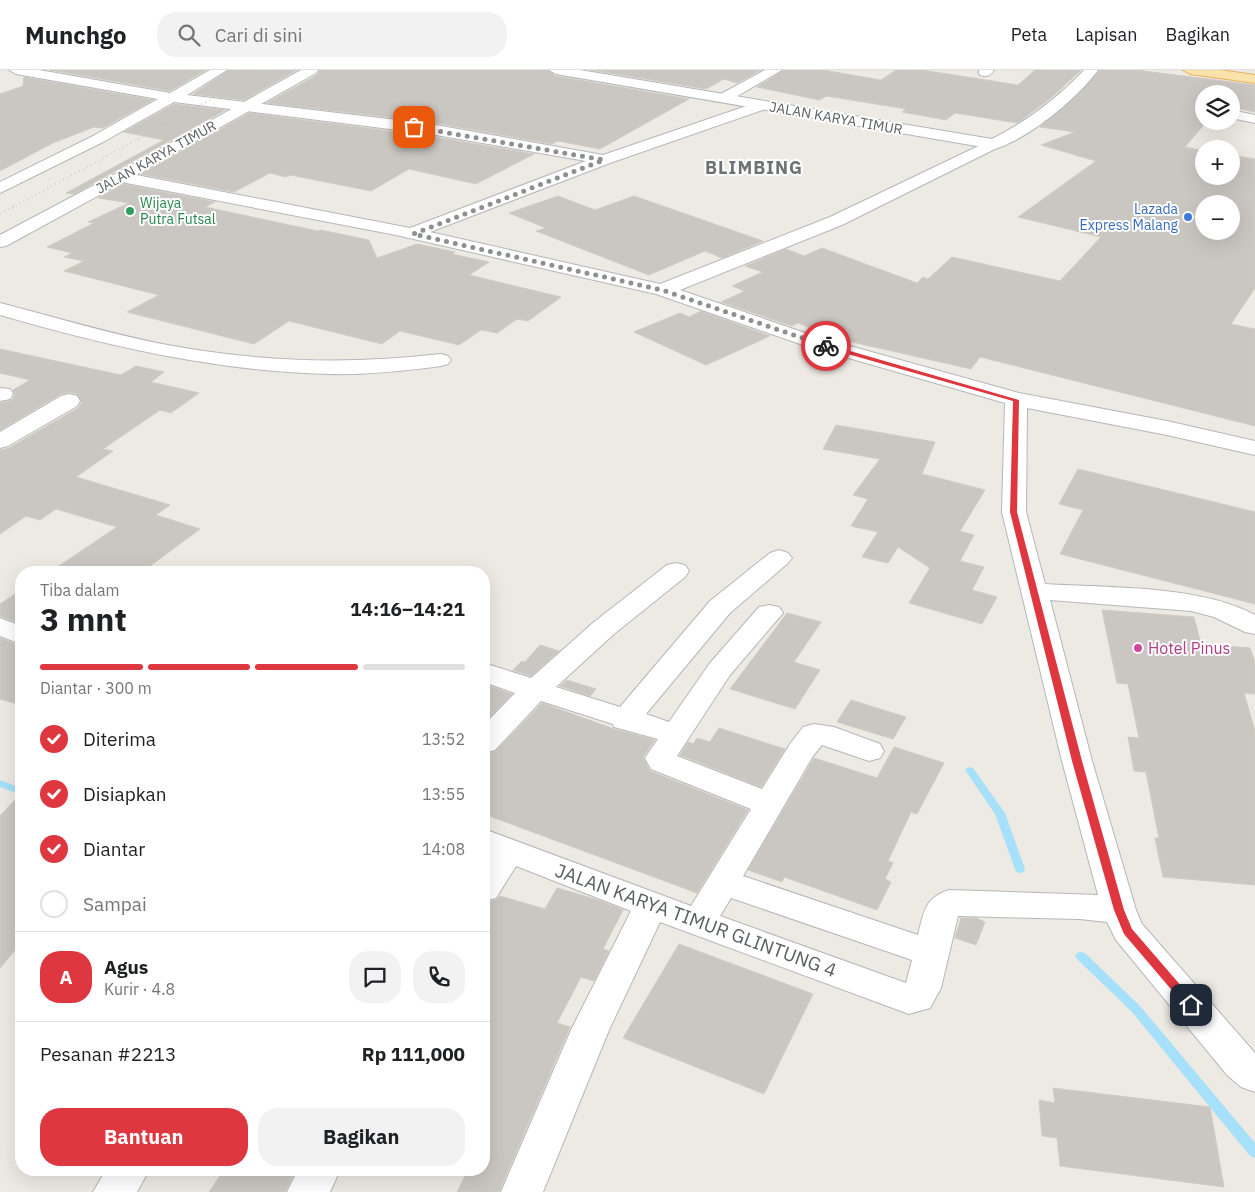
<!DOCTYPE html>
<html lang="id">
<meta charset="utf-8">
<style>
body{margin:0;font-family:"IBM Plex Sans",sans-serif;background:#f2f2f2;color:#202124;height:100vh;display:flex;flex-direction:column;font-size:19px;white-space:nowrap}
*{box-sizing:border-box;margin:0}
p{font-size:16px;color:#757577}
.icon{flex:none;width:28px;height:28px;fill:none;stroke:currentColor;stroke-width:2;stroke-linecap:round;stroke-linejoin:round}
.map{position:relative;flex:1;overflow:hidden}
.sheet{position:absolute;left:15px;top:496px;width:475px;height:610px;display:flex;flex-direction:column;background:#fff;border-radius:20px;box-shadow:0 5px 20px #0002}
.sheet>*{flex:none}
.tools{position:absolute;left:1195px;top:15px;display:grid;gap:10px}
.tools a{display:grid;place-items:center;width:45px;height:45px;border-radius:50%;background:#fff;box-shadow:0 5px 20px #0002;font-size:25px}
.pin{position:absolute;display:grid;place-items:center;width:42px;height:42px;color:#fff;margin:-21px;border-radius:10px;box-shadow:0 2px 8px #0006}
.courier{position:absolute;display:grid;place-items:center;width:50px;height:50px;margin:-25px;border:4px solid #df3740;border-radius:50%;background:#fff;color:#222;box-shadow:0 1px 6px #0007}
.overview em{font-style:normal;font-weight:700}
.overview div{display:flex;flex-direction:column-reverse}
.overview{display:flex;align-items:center;justify-content:space-between;height:85px;padding:0 25px}
h1{font-size:32px;font-weight:700;line-height:38px}
.bar{display:grid;grid-template-columns:repeat(4,1fr);gap:8px 5px;align-content:center;height:60px;padding:0 25px}
.bar i{height:6px;border-radius:4px;background:#e0e0e0}
.bar .selected{background:#df3740}
.bar p{grid-column:span 4}
.line{display:flex;align-items:center;gap:12px;padding:0 25px;border-top:1px solid #e0e0e0}
.line div{flex:1}
.round{display:grid;place-items:center;flex:none;width:52px;height:52px;border-radius:20px;background:#f2f2f2}
ol{padding:0 25px;list-style:none}
li{display:flex;align-items:center;gap:15px;height:55px}
li p{margin-inline-start:auto}
li .icon{padding:5px;border-radius:50%;background:#df3740;color:#fff;stroke-width:4}
li:last-child{color:#757577}
li i{width:28px;height:28px;border:2px solid #e0e0e0;border-radius:50%}
.primary-button{display:flex;gap:10px;margin-top:auto;padding:10px 25px}
.primary-button a{flex:1;height:58px;border-radius:20px;background:#df3740;color:#fff;font-size:20px;font-weight:700;line-height:58px;text-align:center}
.primary-button a+a{background:#f2f2f2;color:#202124}
header{display:flex;align-items:center;gap:30px;box-sizing:border-box;height:70px;padding:0 25px;background:#fff;border-bottom:1px solid #e0e0e0}
header strong{font-size:24px}
nav{display:flex;gap:28px;margin-inline-start:auto;font-size:18px}
.search{width:350px;height:45px;background:#f2f2f2;display:flex;align-items:center;gap:12px;box-sizing:border-box;padding:0 18px;border-radius:20px;color:#757577;font-size:19px}
.map>svg:first-child{display:block}
.lines{fill:none;stroke-linecap:round;stroke-linejoin:round}
.stream{fill:#a7e0fa;fill-rule:evenodd}
.building{fill:#cac7c2;stroke:#d2cbc2;fill-rule:evenodd}
.street-casing{stroke:#b4b7ba;stroke-width:2}
.secondary-casing{stroke:#b2b7ba;stroke-width:2}
.primary-casing{stroke:#e9b160;stroke-width:2}
.street{fill:#fff;fill-rule:evenodd}
.secondary{fill:#fff;fill-rule:evenodd}
.primary{fill:#fae3ab;fill-rule:evenodd}
.rail-far1{stroke:#b2b3b3;stroke-width:2;stroke-dasharray:0.5 4;stroke-linecap:butt}
.rail{stroke:#b2b3b3;stroke-width:2.5;stroke-dasharray:0.5 4.5;stroke-linecap:butt}
.route{fill:#df3740}
.done{stroke:#8e9090;stroke-width:5;stroke-dasharray:0 9}
.leisure-dot{fill:#2e9e5b;stroke:#fff;stroke-width:2}
.shop-dot{fill:#3f7fe0;stroke:#fff;stroke-width:2}
.hotel-dot{fill:#d1479c;stroke:#fff;stroke-width:2}
.labels{text-anchor:middle;stroke-width:4;stroke-linejoin:round;paint-order:stroke}
.far-street-label{font-size:14px;fill:#5b6063;stroke:#fff}
.far-leisure-label{font-size:14px;fill:#27864d;stroke:#fff;text-anchor:start}
.far-shop-label{font-size:14px;fill:#366cbe;stroke:#fff;text-anchor:end}
.hotel-label{font-size:16px;fill:#b23c85;stroke:#fff;text-anchor:start}
.far-district-label{font-size:18px;font-weight:bold;letter-spacing:1px;fill:#6d7275;stroke:#fff}
.near-street-label{font-size:19px;fill:#5b6063;stroke:#fff}
</style>
<header>
<strong>Munchgo</strong>
<div class="search"><svg class="icon" aria-label="search" viewBox="0 0 24 24"><circle cx="10" cy="10" r="6"/><path d="M15 15l6 6"/></svg>Cari di sini</div>
<nav><a>Peta</a><a>Lapisan</a><a>Bagikan</a></nav>
</header>
<div class="map">
<svg width="1255" height="1122" viewBox="0 0 1255 1122">
<rect width="100%" height="100%" fill="#edeae3"/>
<g class="lines">
<g class="stream">
<path d="M970 697 973 698 1005 743 1025 799 1024 802 1020 803 1016 802 1015 799 995 744 965 700 967 698Z"/>
<path d="M0 710 21 718V725L0 717Z"/>
<path d="M1081 882 1085 883 1140 936 1255 1073V1088L1250 1086 1132 942 1077 889 1075 886 1077 883Z"/>
</g>
</g>
<g class="building">
<path d="M50 0H206L170 21Z"/>
<path d="M229 0H297L244 30 193 24Z"/>
<path d="M320 0H547L556 6 689 29 600 79 558 71 552 74 430 52 267 33 317 5Z"/>
<path d="M591 0H761L737 13 724 9 706 19Z"/>
<path d="M784 0H823L881 10 896 0H922L1018 15 1035 0H1081L1051 28 1017 53 955 43 946 50 902 42 906 39 827 26 819 30 757 17Z"/>
<path d="M1100 0H1136L1255 15V42L1231 37V24H1204V51H1207L1185 77 1204 81V106H1231V85L1255 89V218L1231 254 1255 259V356L980 287 971 299 839 269 798 253 792 256 721 232 745 221 732 216 763 202 745 196 786 179 804 186 822 178 917 213 923 207 928 209 952 187 1060 211 1101 167 1018 147 1096 91 1041 75 1075 62 1040 57 1079 24ZM1204 134H1231V161H1204Z"/>
<path d="M24 7 153 30 103 58 94 57 53 73 0 101V24L23 16Z"/>
<path d="M174 34 225 40 74 124 66 123 164 70 124 62Z"/>
<path d="M249 43 430 66 534 84 476 114 409 99 371 121 290 105 286 107 270 103 234 122 141 104Z"/>
<path d="M123 114 215 132 205 137 318 161 321 160 369 170 377 188 417 174 455 182 452 184 489 192 469 205 561 227 528 251 517 249 497 263 481 260 459 275 400 261 382 274 289 251 254 274 127 242 159 225 64 201 84 191 64 187 72 183 47 177 94 153 88 152 129 133 98 128Z"/>
<path d="M558 126 595 140 634 126 763 171 722 188 705 181 649 205 536 161 546 158 509 143Z"/>
<path d="M701 241 770 266 706 295 634 262 680 243 689 247Z"/>
<path d="M0 279 121 305 136 296 164 302 151 312 199 323 171 343 160 340 103 379 113 381 76 407 170 435 156 445 200 459 142 502H50L117 457 56 439 40 450 26 446 0 464V380L9 378 78 338 82 332 77 324 69 322 61 324 0 360V333L12 330 15 325 13 320 30 310 0 303Z"/>
<path d="M836 355 935 372 922 404 985 420 960 461 974 465 960 491 984 497 972 520 997 527 982 554 909 533 930 498 898 477 888 493 862 487 878 462 851 456 868 429 853 425 880 389 823 379Z"/>
<path d="M1078 399 1255 442V534L1060 484 1083 440 1059 434Z"/>
<path d="M21 520V554L0 546V534Z"/>
<path d="M1102 540 1194 547 1201 574 1250 578 1255 592V624L1244 623 1255 661V815L1163 807 1155 768H1159L1146 702 1134 701 1128 667 1139 668 1128 614 1117 613Z"/>
<path d="M787 543 821 552 794 592 820 600 795 639 730 619Z"/>
<path d="M0 568 21 576V635L0 629Z"/>
<path d="M540 575 559 581 531 606 513 600 522 591 525 592Z"/>
<path d="M567 610 596 619 590 626 560 616Z"/>
<path d="M484 614 512 624 484 653Z"/>
<path d="M851 630 906 647 893 669 837 652Z"/>
<path d="M542 633 614 659 655 670 643 687 650 701 748 740 697 823 484 744V685L496 681Z"/>
<path d="M719 658 785 679 761 717 680 685 688 672 693 674 697 668 710 672Z"/>
<path d="M894 677 944 693 917 744 911 742 888 791 893 793 885 809 891 812 877 840 784 807 782 812 748 800 814 688 877 708Z"/>
<path d="M21 723V873L0 898V746Z"/>
<path d="M557 818 598 830 623 840 603 879 609 881 594 911 581 907 557 953 570 957 499 1122H457L468 1100H484V833L496 830 500 826 545 839Z"/>
<path d="M961 848H976L985 852 976 875 955 868Z"/>
<path d="M679 874 813 924 764 1024 623 968Z"/>
<path d="M1053 1018 1210 1037 1224 1117 1060 1096 1057 1068 1042 1066 1039 1030 1055 1033Z"/>
<path d="M224 1100H275L293 1106 285 1122H209Z"/>
</g>
<g class="lines">
<defs>
<g id="street">
<path d="M9 0H39L170 23 210 0H227L187 25 430 54 603 85 758 32H768L770 35 768 38 610 93 430 162 660 214 830 147 989 71H999L1002 74 999 77 842 155 680 220 814 266 1019 323 1167 351 1255 371V385L1167 365 1027 338 1026 442 1045 514C1108 518 1200 515 1255 545V564L1245 562 1214 547 1191 541 1050 530 1092 691 1136 840 1142 854 1255 983V1022L1241 1017 1227 1005 1116 870 1107 852 1080 849 958 846 941 918 930 938 909 944 660 852 609 960 543 1122H501L571 960 631 841 516 796 496 828 484 831V792L488 785 484 784V759L691 836 751 739 651 699 645 688 658 669 614 657 613 654 541 631 495 680 484 683V655L515 623 484 612V593L531 608 594 552 667 495 676 493 685 495 689 501 685 507 614 564 556 617 620 637 710 531 770 483 779 480 788 483 792 488 788 493 730 543 646 644 669 652 710 593 759 537 769 535 779 537 783 543 730 605 677 686 762 719 790 674 803 657 814 654 834 657 880 674 884 681 880 688 869 691 822 675 813 686 743 806 918 865C924 842 924 828 949 820L1098 825 1062 691 1002 442 1005 333 800 274 656 224 396 165 121 112 115 110 113 107 115 104 121 102 410 158 586 91 430 64 174 32 103 72 0 123V112L93 66 158 29 16 4ZM731 828 912 890 906 913 720 846Z"/>
<path d="M765 0H782L729 31H719L717 28 719 25Z"/>
<path d="M980 0H994C990 6 987 7 980 5L978 2Z"/>
<path d="M1231 40 1255 45V53L1231 48Z"/>
<path d="M0 233C54 247 107 263 162 274 257 292 345 295 441 284L448 286 451 290 448 294 441 296C403 301 366 305 328 304 215 301 107 276 0 245Z"/>
<path d="M0 318 10 319 13 324 10 329 0 331Z"/>
<path d="M69 324 77 326 80 331 77 336 8 376 0 378V362L61 326Z"/>
<path d="M0 548 21 556V574L0 566Z"/>
<path d="M106 1100H149L137 1122H93Z"/>
<path d="M298 1100H340L330 1122H287Z"/>
</g>
<g id="secondary">
<path d="M301 0H318L316 3 127 110 6 176 0 177V165L115 104Z"/>
<path d="M549 0H580L992 69C1027 51 1057 29 1084 0H1098C1078 28 1027 70 994 79L556 4Z"/>
</g>
<path id="primary" d="M1183 0H1220L1255 5V13L1190 4Z"/>
</defs>
<use href="#street" class="street-casing"/>
<use href="#secondary" class="secondary-casing"/>
<use href="#primary" class="primary-casing"/>
<use href="#street" class="street"/>
<use href="#secondary" class="secondary"/>
<use href="#primary" class="primary"/>
<path class="rail-far1" d="M12 138 264 0"/>
<path class="rail" d="M0 144 14 136"/>
</g>
<path class="route" d="M826 274 1019 330 1017 442 1082 691 1124 840 1132 859 1195 932 1196 935 1195 938H1187L1124 864 1114 840 1072 691 1010 442 1013 331 823 277Z"/>
<g class="lines">
<path class="done" d="M414 57 604 90 413 164 662 220 826 276"/>
</g>
<circle class="leisure-dot" cx="130" cy="141" r="5"/>
<circle class="shop-dot" cx="1188" cy="147" r="5"/>
<circle class="hotel-dot" cx="1138" cy="578" r="5"/>
<g class="labels">
<g class="far-street-label">
<text transform="translate(836 48) rotate(10)" y="5">JALAN KARYA TIMUR</text>
<text transform="translate(156 87) rotate(-29)" y="5">JALAN KARYA TIMUR</text>
</g>
<g class="far-leisure-label">
<text x="140" y="138">Wijaya<tspan x="140" dy="16">Putra Futsal</tspan></text>
</g>
<g class="far-shop-label">
<text x="1178" y="144">Lazada<tspan x="1178" dy="16">Express Malang</tspan></text>
</g>
<g class="hotel-label">
<text x="1148" y="584">Hotel Pinus</text>
</g>
<g class="far-district-label">
<text x="754" y="104">BLIMBING</text>
</g>
<g class="near-street-label">
<text transform="translate(696 850) rotate(20)" y="7">JALAN KARYA TIMUR GLINTUNG 4</text>
</g>
</g>
</svg>
<div class="tools">
<a><svg class="icon" aria-label="layers" viewBox="0 0 24 24"><path d="M12 4l9 5-9 5-9-5zM3 14l9 5 9-5"/></svg></a>
<a>+</a>
<a>−</a>
</div>
<div class="pin" style="left:414px;top:57px;background:#ea580c"><svg class="icon" aria-label="bag" viewBox="0 0 24 24"><path d="M5 8h14l-1 12H6zM9 8a3 3 0 0 1 6 0"/></svg></div>
<div class="pin" style="left:1191px;top:935px;background:#1f2937"><svg class="icon" aria-label="home" viewBox="0 0 24 24"><path d="M3 11l9-7 9 7M6 9v11h12V9"/></svg></div>
<div class="courier" style="left:826px;top:276px"><svg class="icon" aria-label="bike" viewBox="0 0 24 24"><circle cx="6" cy="16" r="4"/><circle cx="18" cy="16" r="4"/><path d="M6 16l4-8h5l3 8M10 8l3 8H6M13 5h3"/></svg></div>
<section class="sheet">
<div class="overview"><div><h1>3 mnt</h1><p>Tiba dalam</p></div><em>14:16–14:21</em></div>
<div class="bar"><i class="selected"></i><i class="selected"></i><i class="selected"></i><i></i><p>Diantar · 300 m</p></div>
<ol>
<li><svg class="icon" aria-label="check" viewBox="0 0 24 24"><path d="M5 12l5 5 9-10"/></svg>Diterima<p>13:52</p></li>
<li><svg class="icon" aria-label="check" viewBox="0 0 24 24"><path d="M5 12l5 5 9-10"/></svg>Disiapkan<p>13:55</p></li>
<li><svg class="icon" aria-label="check" viewBox="0 0 24 24"><path d="M5 12l5 5 9-10"/></svg>Diantar<p>14:08</p></li>
<li><i></i>Sampai</li>
</ol>
<div class="line" style="height:90px"><b class="round" style="background:#df3740;color:#fff">A</b><div><b>Agus</b><p>Kurir · 4.8</p></div><a class="round"><svg class="icon" aria-label="chat" viewBox="0 0 24 24"><path d="M4 5h16v11H9l-5 4z"/></svg></a><a class="round"><svg class="icon" aria-label="phone" viewBox="0 0 24 24"><path d="M5 4h4l2 5-3 2q2 4 5 5l2-3 5 2v4C11 20 4 13 5 4z"/></svg></a></div>
<div class="line" style="height:65px"><div>Pesanan #2213</div><b>Rp 111,000</b></div>
<div class="primary-button"><a>Bantuan</a><a>Bagikan</a></div>
</section>
</div>
